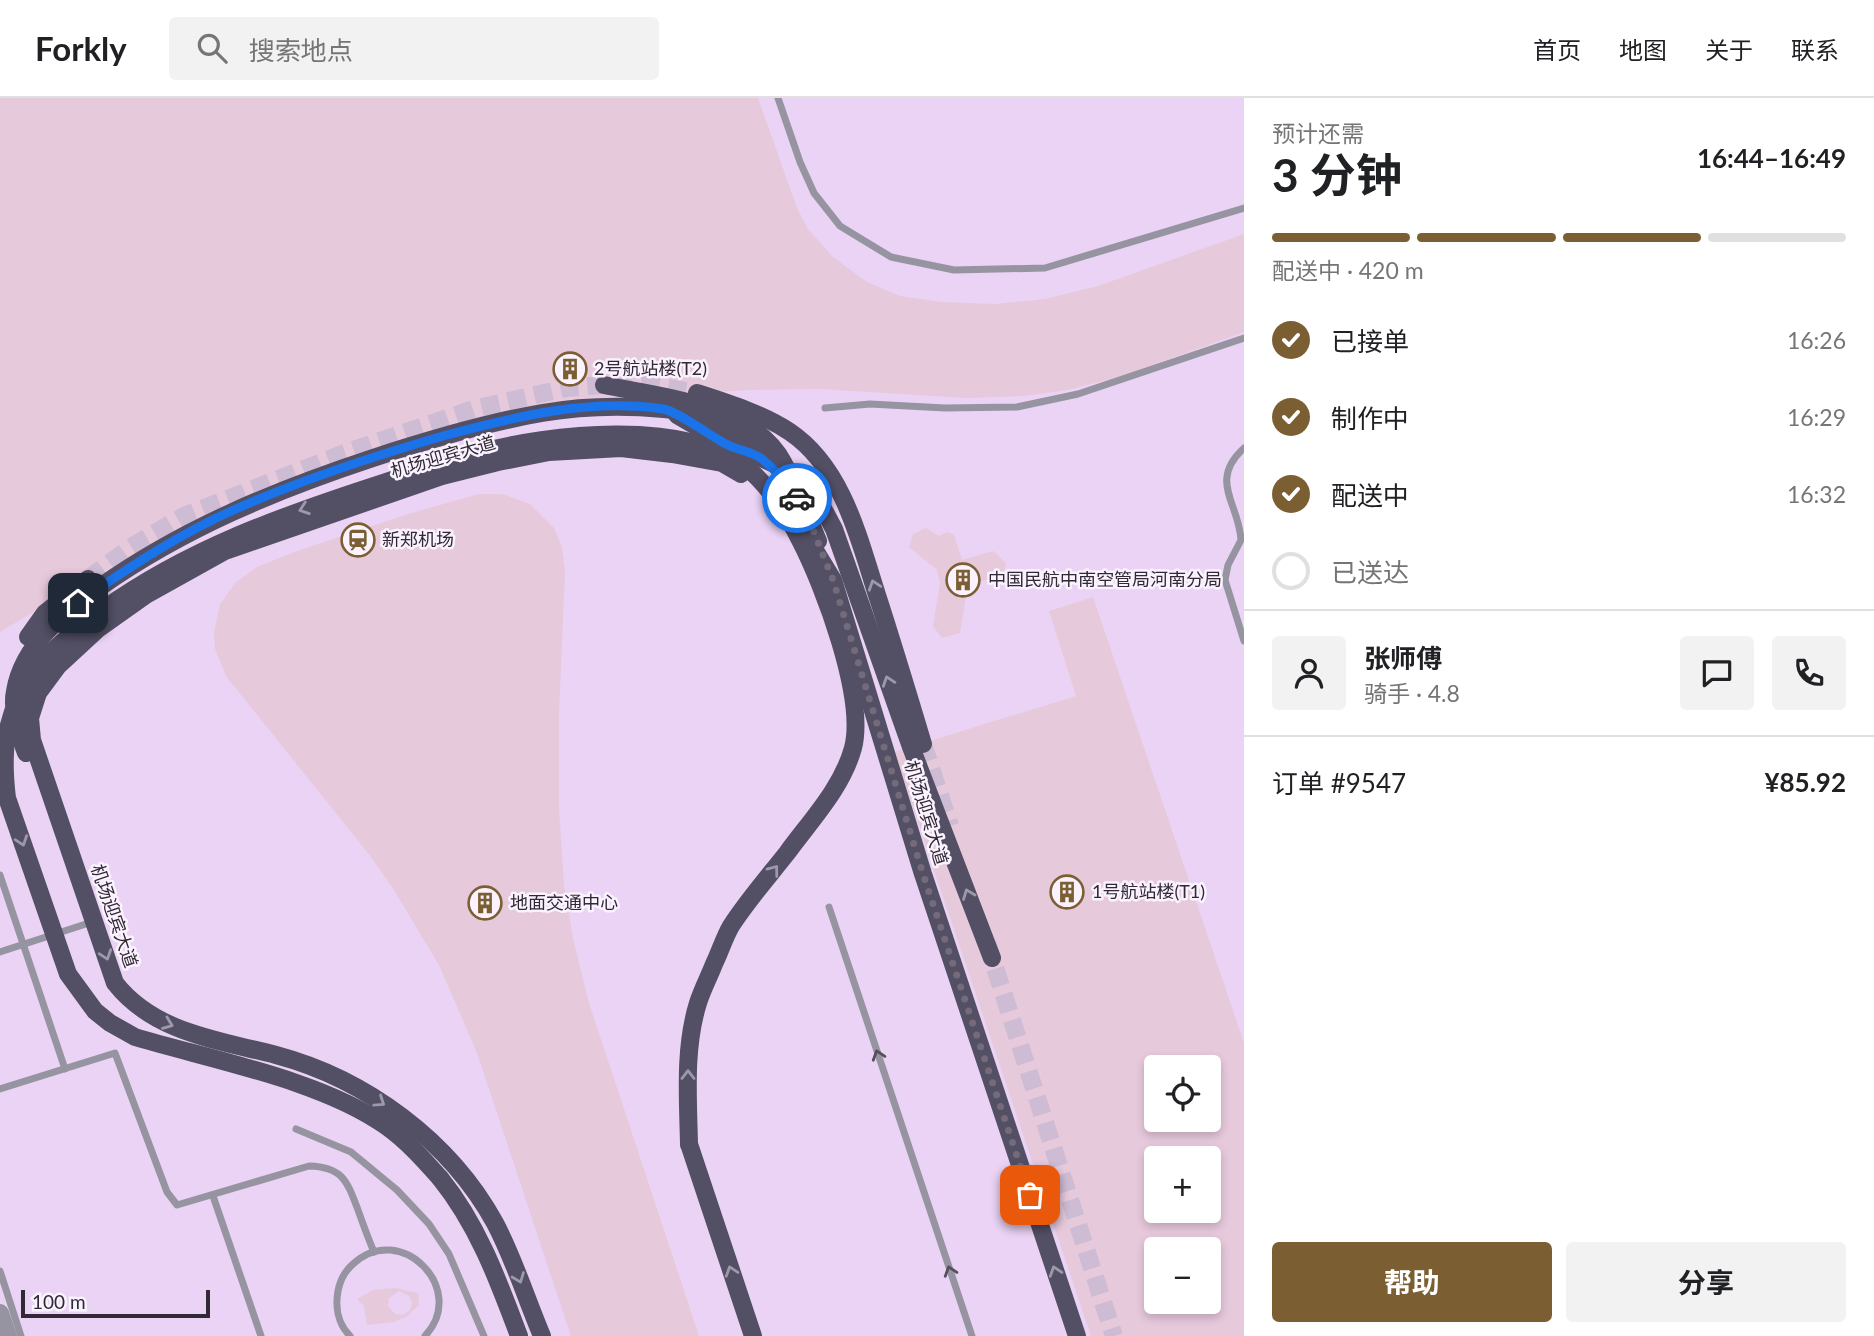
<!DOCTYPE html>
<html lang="zh">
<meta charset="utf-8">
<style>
body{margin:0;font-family:Lato,"Noto Sans SC",sans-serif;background:#f2f2f2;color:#202124;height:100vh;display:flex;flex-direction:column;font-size:26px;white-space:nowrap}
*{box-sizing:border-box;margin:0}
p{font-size:23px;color:#757577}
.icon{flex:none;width:38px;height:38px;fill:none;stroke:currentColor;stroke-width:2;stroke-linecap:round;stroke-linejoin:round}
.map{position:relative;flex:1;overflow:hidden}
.sheet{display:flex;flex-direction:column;background:#fff;width:630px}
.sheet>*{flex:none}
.buttons{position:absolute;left:1144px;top:957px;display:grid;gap:14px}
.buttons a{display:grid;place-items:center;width:77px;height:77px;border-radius:7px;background:#fff;box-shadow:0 4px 10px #0003;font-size:35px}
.scale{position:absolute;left:21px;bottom:18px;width:189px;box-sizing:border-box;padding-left:7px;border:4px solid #312a34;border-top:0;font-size:19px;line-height:24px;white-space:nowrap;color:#312a34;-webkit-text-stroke:5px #faf2fe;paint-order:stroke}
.pin{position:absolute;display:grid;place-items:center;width:60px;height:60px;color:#fff;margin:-30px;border-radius:14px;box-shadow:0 4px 10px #0006}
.courier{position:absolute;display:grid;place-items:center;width:70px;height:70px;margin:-35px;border:5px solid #1a73e8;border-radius:50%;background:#fff;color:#222;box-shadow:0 2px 9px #0007}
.overview em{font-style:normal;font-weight:700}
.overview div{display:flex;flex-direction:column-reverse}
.overview{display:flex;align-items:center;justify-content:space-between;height:119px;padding:0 28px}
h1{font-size:46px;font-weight:700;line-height:52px}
.bar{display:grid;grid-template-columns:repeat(4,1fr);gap:10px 7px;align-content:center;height:84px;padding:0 28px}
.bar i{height:9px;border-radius:5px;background:#e0e0e0}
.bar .current{background:#7b5f32}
.bar p{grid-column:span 4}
.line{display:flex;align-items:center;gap:18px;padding:0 28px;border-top:2px solid #e0e0e0}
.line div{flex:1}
.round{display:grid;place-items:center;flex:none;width:74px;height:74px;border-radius:7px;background:#f2f2f2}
ol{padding:0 28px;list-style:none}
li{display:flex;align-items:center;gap:21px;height:77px}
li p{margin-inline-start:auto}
li .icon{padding:7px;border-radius:50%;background:#7b5f32;color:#fff;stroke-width:4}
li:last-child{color:#757577}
li i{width:38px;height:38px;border:4px solid #e0e0e0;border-radius:50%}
.cta{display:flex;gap:14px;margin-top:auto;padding:14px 28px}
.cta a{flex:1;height:80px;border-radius:7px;background:#7b5f32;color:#fff;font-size:28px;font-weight:700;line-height:80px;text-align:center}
.cta a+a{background:#f2f2f2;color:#202124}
header{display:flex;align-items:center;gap:42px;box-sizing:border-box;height:98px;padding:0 35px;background:#fff;border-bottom:2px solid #e0e0e0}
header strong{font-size:33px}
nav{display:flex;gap:38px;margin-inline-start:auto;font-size:24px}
.search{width:490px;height:63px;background:#f2f2f2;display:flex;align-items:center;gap:18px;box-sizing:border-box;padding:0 24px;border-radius:7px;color:#757577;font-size:26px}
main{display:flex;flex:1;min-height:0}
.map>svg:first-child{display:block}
.built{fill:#ead3f4;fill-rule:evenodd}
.building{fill:#e7c9dc;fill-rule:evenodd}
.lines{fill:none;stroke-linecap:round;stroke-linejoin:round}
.primary-tunnel{stroke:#cdbcd4;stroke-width:18;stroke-dasharray:18 9;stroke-linecap:butt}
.service{stroke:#9694a1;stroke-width:7}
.tertiary{stroke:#9694a1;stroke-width:18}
.primary{stroke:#535066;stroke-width:18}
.primary-bridge{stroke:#535066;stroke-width:18}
.oneway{stroke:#9e99aa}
.oneway2{stroke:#544f5a}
.done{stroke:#756a7a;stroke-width:7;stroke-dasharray:0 12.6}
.route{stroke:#1a73e8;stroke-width:9}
.labels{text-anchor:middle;stroke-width:5;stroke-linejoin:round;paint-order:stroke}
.poi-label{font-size:18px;fill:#312a34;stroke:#faf2fe;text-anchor:start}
.street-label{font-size:18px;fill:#312a34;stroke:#faf2fe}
</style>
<header>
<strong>Forkly</strong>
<div class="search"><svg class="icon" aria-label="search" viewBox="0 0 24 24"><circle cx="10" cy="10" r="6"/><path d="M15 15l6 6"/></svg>搜索地点</div>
<nav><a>首页</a><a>地图</a><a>关于</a><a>联系</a></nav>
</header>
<main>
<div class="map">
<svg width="1244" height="1238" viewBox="0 0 1244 1238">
<rect width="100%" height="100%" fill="#f4e0fc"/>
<path class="built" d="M0 0H1244V1238H0ZM1157 970H1209V1022H1157ZM1157 1060H1209V1113H1157ZM1157 1152H1209V1204H1157Z"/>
<g class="building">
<path d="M0 0H758L797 110 808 131 833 159 867 184 900 198 941 204 995 206 1045 201 1098 188 1244 136V234L1119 279 1068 292 1023 298 967 300 820 291 749 292 697 295 578 312 420 351 213 423 98 476 0 534Z"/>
<path d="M479 396H502L530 406 554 430 562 449 565 473 559 616V710L564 787 573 840 588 902 699 1238H571L477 955 439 867 392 789 371 759 226 578 215 551 214 535 220 506 236 484 257 469 297 453 408 416Z"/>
<path d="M926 430 939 438 947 434 954 437 962 462 993 453 1006 465 1003 478 968 486 960 535 942 540 933 528 940 485 937 472 909 449 913 436Z"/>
<path d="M1093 499 1244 945V1238H1091L894 654 1076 598 1049 513ZM1157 970H1209V1022H1157ZM1157 1060H1209V1113H1157ZM1157 1152H1209V1204H1157Z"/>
<path d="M395 1190 418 1195 419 1207 406 1219 394 1224 367 1227 364 1208 357 1201 373 1192ZM399 1193 409 1198 412 1205 410 1212 403 1217 395 1216 388 1208 389 1200Z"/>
</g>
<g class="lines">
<g class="primary-tunnel">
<path d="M88 481 131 449 184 418 345 355 474 311 566 290 604 287H651L697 295"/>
<path d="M923 646 950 728"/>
<path d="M987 845 1114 1238"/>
</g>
<g class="service">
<path d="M778 0 800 64 814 95 840 128 891 159 954 172 1045 170 1244 110"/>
<path d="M825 310 870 306 945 310 1017 309 1078 296 1244 240"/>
<path d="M1244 350C1208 383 1239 405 1241 442L1228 467 1225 482 1244 543"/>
<path d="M0 777 65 971"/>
<path d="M829 809 972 1238"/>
<path d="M0 854 92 824"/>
<path d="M0 991 115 955 167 1094 177 1107 309 1068C343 1069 347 1083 358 1112 363 1126 368 1140 374 1154"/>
<path d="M296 1031 351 1054 397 1092 429 1126 449 1156 484 1238"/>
<path d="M213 1098 261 1238"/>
<path d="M0 1173 21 1238"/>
<path d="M350 1238C338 1226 335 1209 338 1193 340 1182 345 1173 353 1166 400 1122 469 1191 425 1238"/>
</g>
<path class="tertiary" d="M0 1215 8 1238"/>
<g class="primary">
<path d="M697 295C728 305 763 316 790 334 843 370 859 441 877 497 893 546 908 596 923 646"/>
<path d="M677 317 728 347"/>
<path d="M704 351 728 347 759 359 796 376 817 399"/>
<path d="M793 393 804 409 818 443"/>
<path d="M802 431 833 482 923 776 1077 1238"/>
<path d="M28 539 45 515 88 481"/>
<path d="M26 655C19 636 11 613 15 593 23 546 64 515 100 489 184 430 276 392 373 360 428 342 484 325 542 315 582 308 623 307 664 311 704 314 742 334 774 359"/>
<path d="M689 1046 753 1238"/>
<path d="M440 1080C478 1127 498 1182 519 1238"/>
<path d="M542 1238C526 1200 514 1161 495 1125 450 1043 366 981 276 957 219 942 154 935 115 885L32 642 30 620 38 595 58 568 98 531 146 497 225 453 442 378 498 364 549 354 621 350 672 356 722 365 741 376"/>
</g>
<g class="primary-bridge">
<path d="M604 287C662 299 752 307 783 364 795 385 796 410 799 433"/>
<path d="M817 399 834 431 911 649 992 860"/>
<path d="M440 1080C423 1061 407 1043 386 1028 321 982 212 962 135 939L110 925 95 913 68 876 7 700C1 651 5 614 35 573 52 550 80 530 103 512 188 451 284 417 383 385 414 375 446 364 478 355 550 336 684 320 746 369 769 388 787 416 800 442 824 488 866 600 853 650 842 690 811 722 787 755 768 779 747 803 731 828 724 840 720 854 714 866 709 879 702 892 698 905 684 950 688 999 689 1046"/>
</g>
</g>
<defs><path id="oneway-chevron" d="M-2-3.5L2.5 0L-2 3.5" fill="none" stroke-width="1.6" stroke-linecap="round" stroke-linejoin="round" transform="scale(1.75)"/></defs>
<g class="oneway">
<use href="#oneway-chevron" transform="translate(304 411) rotate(161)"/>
<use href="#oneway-chevron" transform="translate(874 487) rotate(-108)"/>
<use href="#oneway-chevron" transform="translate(888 583) rotate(-109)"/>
<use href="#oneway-chevron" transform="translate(22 743) rotate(71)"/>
<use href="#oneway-chevron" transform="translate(774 772) rotate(-53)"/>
<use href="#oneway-chevron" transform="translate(968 796) rotate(-111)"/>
<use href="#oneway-chevron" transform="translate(106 857) rotate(71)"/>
<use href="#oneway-chevron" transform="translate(168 926) rotate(21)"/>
<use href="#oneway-chevron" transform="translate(688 977) rotate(-90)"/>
<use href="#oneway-chevron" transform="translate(380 1004) rotate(34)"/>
<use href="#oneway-chevron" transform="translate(731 1173) rotate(-108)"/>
<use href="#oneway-chevron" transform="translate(1055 1173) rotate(-108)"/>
<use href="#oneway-chevron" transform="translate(519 1180) rotate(69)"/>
</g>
<g class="oneway2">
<use href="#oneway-chevron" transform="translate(878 957) rotate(-108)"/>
<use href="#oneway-chevron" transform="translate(950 1173) rotate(-108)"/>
</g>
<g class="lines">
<path class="done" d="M797 400 804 409 833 482 923 776 1030 1097"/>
<path class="route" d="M78 505C129 469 181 435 238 410 304 381 374 358 443 338 513 319 590 300 663 311 678 313 711 339 728 347 738 352 753 354 762 361 776 372 787 386 797 400"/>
</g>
<defs>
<symbol id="building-ring" viewBox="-11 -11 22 22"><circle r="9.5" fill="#faf2fe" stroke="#7b5f32" stroke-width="1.5"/><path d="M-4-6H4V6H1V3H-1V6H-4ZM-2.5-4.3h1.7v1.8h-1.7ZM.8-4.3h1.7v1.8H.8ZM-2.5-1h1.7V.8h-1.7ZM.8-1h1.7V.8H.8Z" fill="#7b5f32"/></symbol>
<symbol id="station-ring" viewBox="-11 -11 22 22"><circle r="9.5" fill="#faf2fe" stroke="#7b5f32" stroke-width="1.5"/><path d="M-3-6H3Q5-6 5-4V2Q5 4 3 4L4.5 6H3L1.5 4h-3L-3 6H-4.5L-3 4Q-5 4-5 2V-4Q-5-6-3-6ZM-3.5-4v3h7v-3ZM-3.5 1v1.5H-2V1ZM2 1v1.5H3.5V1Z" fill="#7b5f32"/></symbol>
</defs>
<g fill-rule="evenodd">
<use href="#building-ring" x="551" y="252" width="38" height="38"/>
<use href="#station-ring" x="339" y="423" width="38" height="38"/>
<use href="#building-ring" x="944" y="463" width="38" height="38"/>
<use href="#building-ring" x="1048" y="775" width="38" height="38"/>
<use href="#building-ring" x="466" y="786" width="38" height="38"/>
</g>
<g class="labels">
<g class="poi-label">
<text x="594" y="277">2号航站楼(T2)</text>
<text x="382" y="448">新郑机场</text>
<text x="988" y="488">中国民航中南空管局河南分局</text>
<text x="1092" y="800">1号航站楼(T1)</text>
<text x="510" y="811">地面交通中心</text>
</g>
<g class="street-label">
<text transform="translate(443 359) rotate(-16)" y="6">机场迎宾大道</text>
<text transform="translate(926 715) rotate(73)" y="6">机场迎宾大道</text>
<text transform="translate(114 818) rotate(71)" y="6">机场迎宾大道</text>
</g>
</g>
</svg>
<div class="buttons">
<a><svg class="icon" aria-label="locate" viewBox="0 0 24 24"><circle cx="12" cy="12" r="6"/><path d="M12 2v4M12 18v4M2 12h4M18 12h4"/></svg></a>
<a>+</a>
<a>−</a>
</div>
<div class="scale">100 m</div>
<div class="pin" style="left:1030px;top:1097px;background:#ea580c"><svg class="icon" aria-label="bag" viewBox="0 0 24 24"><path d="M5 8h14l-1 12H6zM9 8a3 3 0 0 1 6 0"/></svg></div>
<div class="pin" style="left:78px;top:505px;background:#1f2937"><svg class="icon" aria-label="home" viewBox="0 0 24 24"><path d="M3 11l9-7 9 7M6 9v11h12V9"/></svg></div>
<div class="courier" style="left:797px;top:400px"><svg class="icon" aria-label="car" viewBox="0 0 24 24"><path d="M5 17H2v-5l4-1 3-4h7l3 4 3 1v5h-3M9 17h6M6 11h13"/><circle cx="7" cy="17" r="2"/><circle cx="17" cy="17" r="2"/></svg></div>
</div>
<section class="sheet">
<div class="overview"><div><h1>3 分钟</h1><p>预计还需</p></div><em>16:44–16:49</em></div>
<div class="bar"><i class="current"></i><i class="current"></i><i class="current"></i><i></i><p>配送中 · 420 m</p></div>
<ol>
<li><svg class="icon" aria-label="check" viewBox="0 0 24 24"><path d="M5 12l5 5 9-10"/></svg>已接单<p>16:26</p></li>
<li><svg class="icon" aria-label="check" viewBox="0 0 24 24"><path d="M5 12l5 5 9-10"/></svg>制作中<p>16:29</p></li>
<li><svg class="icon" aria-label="check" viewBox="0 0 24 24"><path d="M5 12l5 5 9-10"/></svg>配送中<p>16:32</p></li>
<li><i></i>已送达</li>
</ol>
<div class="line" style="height:126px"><a class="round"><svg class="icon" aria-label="person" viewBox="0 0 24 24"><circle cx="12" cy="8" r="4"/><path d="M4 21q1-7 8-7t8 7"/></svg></a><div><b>张师傅</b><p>骑手 · 4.8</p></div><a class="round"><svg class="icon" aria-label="chat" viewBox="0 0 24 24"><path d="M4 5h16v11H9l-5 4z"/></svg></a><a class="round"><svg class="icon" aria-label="phone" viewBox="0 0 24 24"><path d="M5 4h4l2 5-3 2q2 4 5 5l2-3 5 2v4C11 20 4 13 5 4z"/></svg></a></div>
<div class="line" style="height:91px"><div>订单 #9547</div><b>¥85.92</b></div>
<div class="cta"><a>帮助</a><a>分享</a></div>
</section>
</main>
